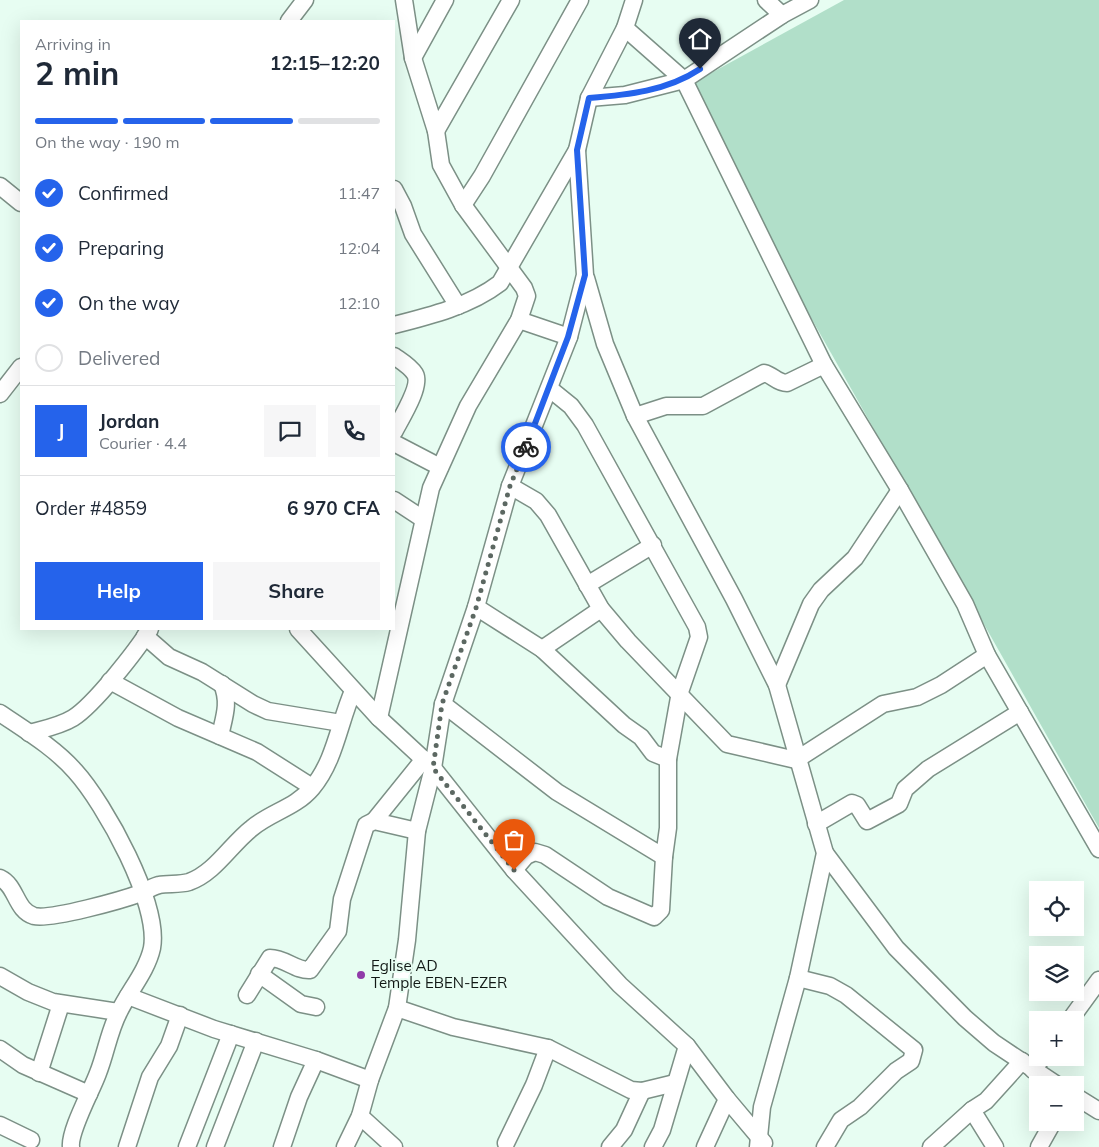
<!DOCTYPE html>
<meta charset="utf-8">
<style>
body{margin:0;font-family:Mulish,sans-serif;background:#f6f6f7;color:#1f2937;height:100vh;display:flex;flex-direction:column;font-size:19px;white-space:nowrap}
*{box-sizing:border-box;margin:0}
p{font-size:16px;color:#747a83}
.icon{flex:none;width:28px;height:28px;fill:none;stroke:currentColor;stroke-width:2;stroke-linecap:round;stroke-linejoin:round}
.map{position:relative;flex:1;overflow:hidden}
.details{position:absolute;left:20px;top:20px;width:375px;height:610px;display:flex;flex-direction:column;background:#fff;border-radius:0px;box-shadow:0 5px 20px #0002}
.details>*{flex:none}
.buttons{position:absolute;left:1029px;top:881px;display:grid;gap:10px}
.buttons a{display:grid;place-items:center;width:55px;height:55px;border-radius:0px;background:#fff;box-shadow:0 5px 20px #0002;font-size:25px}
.pin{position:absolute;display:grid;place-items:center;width:42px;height:42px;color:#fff;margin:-51px -21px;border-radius:50% 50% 50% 0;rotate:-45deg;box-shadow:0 0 5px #0007}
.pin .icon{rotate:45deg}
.courier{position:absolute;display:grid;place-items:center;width:50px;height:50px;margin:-25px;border:4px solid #2563eb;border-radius:50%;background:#fff;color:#222;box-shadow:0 1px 6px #0007}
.summary em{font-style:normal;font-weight:700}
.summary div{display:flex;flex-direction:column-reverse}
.summary{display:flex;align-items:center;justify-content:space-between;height:85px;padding:0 15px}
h1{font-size:32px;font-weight:700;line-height:38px}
.bar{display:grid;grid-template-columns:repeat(4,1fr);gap:8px 5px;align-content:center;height:60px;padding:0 15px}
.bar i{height:6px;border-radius:4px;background:#e0e1e3}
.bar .active{background:#2563eb}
.bar p{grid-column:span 4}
.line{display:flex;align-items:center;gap:12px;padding:0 15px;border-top:1px solid #e0e1e3}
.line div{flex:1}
.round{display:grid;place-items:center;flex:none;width:52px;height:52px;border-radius:0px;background:#f6f6f7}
ol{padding:0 15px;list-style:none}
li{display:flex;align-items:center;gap:15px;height:55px}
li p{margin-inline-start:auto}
li .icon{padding:5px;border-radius:50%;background:#2563eb;color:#fff;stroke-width:4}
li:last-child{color:#747a83}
li i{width:28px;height:28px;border:2px solid #e0e1e3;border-radius:50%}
.cta{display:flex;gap:10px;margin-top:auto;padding:10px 15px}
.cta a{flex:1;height:58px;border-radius:0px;background:#2563eb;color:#fff;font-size:20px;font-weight:700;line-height:58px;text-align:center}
.cta a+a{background:#f6f6f7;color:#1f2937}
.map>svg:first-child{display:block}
.green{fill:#b1dfc9}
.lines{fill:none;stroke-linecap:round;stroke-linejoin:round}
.street-casing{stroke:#7c9086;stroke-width:19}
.street{stroke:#fff;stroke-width:16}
.done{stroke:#5c6862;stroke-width:5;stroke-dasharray:0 9}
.route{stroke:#2563eb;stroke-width:6}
.poi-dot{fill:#903ba9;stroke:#e7fdf2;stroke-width:2}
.labels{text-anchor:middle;stroke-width:4;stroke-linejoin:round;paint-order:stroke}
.poi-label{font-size:15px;fill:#111815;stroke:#e7fdf2;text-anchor:start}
</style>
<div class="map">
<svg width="1099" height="1147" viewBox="0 0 1099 1147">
<rect width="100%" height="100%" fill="#e7fdf2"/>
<path class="green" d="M844 0H1099V828L682 89Z"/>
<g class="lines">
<defs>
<g id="street">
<path d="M766 0 782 15"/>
<path d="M289 21 305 0"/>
<path d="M625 28 684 80 824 365 900 490 965 604 987 655 1099 849"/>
<path d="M413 58 445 0"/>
<path d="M589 98 625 95 684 80 782 15 810 0"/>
<path d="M436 131 511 0"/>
<path d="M0 186 21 203"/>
<path d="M394 189 403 206 413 234 458 306"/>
<path d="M463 205 482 176 580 0"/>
<path d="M586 278 605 344 635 416 734 599 777 685 825 853 798 978 762 1107 758 1147"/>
<path d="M519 320 569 337"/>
<path d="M394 325C430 316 470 306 500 283L577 150"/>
<path d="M394 356C401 361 410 366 415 374 422 386 400 420 394 432"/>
<path d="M0 394 21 367"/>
<path d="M635 416 666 406H703L764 373C773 375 777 383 787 383L824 365"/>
<path d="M394 443 440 467"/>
<path d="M510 486 536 501 548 515 601 609 628 641 727 744 796 760 883 704 917 697 941 685 987 655"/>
<path d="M394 500 423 519"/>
<path d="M587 585 653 545"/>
<path d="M476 607 542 649 624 725 641 737 653 753 668 759"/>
<path d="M298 629 379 718 433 768 514 870 620 985 687 1046 727 1099 764 1143"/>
<path d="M145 636 169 657 202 672 253 704 268 711 341 723"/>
<path d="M542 649 601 609"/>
<path d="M110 681 178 718 257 752 312 787"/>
<path d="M777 685 811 604 821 590 855 558 900 490"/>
<path d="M443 704 557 792 664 857 668 828V759L680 692 699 637 697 627 585 425 571 406 550 389"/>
<path d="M0 713C25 730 55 748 75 771 105 804 160 904 152 948 147 971 129 991 119 1012 109 1031 106 1053 98 1073 92 1090 69 1131 71 1147"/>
<path d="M379 718 431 488 468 406 519 320 527 296 524 288 463 205 441 165 436 131 413 58 404 0"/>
<path d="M29 733C44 729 60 726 73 718 94 705 137 650 150 629"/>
<path d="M220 736C224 717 230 703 222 684"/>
<path d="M374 821 424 759"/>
<path d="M816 824 852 803 857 805 867 821 899 804 905 789 928 769 1020 712"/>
<path d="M825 853 896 948 965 1018 994 1043 1057 1085"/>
<path d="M514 870 526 856 535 852 545 855 608 897 654 917 661 910 664 857"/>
<path d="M0 878C17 886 15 910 34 916 51 920 122 900 141 893 147 890 152 887 159 885 168 883 179 885 189 882 215 873 231 844 252 828 271 812 295 808 312 788 335 761 339 723 353 691"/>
<path d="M259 974 301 1004 316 1007"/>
<path d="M0 976 28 992 53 1002 118 1012"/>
<path d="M798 978 830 986 846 995 914 1050 911 1061 896 1071 860 1107 841 1120 825 1147"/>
<path d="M247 995 270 958C285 958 296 971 310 970L338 931 342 899 366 825 374 821 417 831"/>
<path d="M128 996 214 1029 316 1060 370 1080"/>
<path d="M397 1008 453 1027 548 1048 631 1090 642 1091 675 1083"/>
<path d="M1070 1020 1099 980"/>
<path d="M0 1049 23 1065 89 1094"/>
<path d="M1033 1070 1042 1058"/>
<path d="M39 1073 61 1004"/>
<path d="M1075 1096 1099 1111"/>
<path d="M972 1110 995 1147"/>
<path d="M360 1116 394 1147"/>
<path d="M0 1125 31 1140"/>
<path d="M506 1143 534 1085 548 1048"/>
<path d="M127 1147 150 1077 169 1046 180 1015"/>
<path d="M187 1147 231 1034"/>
<path d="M215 1147 256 1041"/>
<path d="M282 1147 299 1097 316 1060"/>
<path d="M345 1147 360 1116 370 1080 397 1008 407 940 417 831 433 768 443 704 476 607 510 486 569 337 585 275 577 150 589 98 625 28 634 0"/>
<path d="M610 1147 624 1130 642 1091"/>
<path d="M653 1147 662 1130 687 1046"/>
<path d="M705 1147 727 1099"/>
<path d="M931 1147 972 1110 986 1101 1022 1061"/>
<path d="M1039 1147 1053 1122"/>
</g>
</defs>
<use href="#street" class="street-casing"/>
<use href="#street" class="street"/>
</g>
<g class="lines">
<path class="done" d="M514 870 433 768 442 704 476 608 510 486 526 447"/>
<path class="route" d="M526 447 568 337 585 275 577 150 589 98C627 95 667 91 700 69"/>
</g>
<circle class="poi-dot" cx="361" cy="975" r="5"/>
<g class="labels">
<g class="poi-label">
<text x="371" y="971">Eglise AD<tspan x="371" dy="17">Temple EBEN-EZER</tspan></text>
</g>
</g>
</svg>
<div class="buttons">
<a><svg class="icon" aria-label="locate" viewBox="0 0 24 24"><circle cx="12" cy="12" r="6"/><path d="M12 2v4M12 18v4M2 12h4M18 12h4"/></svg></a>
<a><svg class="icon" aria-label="layers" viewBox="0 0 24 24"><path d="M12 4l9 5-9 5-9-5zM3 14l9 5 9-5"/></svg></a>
<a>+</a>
<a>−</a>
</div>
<div class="pin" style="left:514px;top:870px;background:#ea580c"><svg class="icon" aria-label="bag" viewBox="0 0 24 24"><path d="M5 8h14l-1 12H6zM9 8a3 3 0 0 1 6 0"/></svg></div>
<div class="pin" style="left:700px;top:69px;background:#1f2937"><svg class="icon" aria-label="home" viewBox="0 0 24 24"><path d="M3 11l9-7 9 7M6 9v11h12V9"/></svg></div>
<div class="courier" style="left:526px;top:447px"><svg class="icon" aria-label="bike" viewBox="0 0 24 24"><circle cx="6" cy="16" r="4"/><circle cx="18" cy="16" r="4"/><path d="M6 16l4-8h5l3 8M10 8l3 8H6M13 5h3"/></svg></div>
<section class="details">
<div class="summary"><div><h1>2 min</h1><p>Arriving in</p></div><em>12:15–12:20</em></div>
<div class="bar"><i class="active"></i><i class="active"></i><i class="active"></i><i></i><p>On the way · 190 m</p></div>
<ol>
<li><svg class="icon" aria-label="check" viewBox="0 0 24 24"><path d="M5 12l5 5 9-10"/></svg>Confirmed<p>11:47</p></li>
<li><svg class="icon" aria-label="check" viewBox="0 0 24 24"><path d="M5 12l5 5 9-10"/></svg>Preparing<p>12:04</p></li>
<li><svg class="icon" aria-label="check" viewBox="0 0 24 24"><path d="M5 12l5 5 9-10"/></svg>On the way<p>12:10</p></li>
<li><i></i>Delivered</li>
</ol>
<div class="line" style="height:90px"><b class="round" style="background:#2563eb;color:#fff">J</b><div><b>Jordan</b><p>Courier · 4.4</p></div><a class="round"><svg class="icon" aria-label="chat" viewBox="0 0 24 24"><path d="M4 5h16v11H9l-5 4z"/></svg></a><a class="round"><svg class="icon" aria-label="phone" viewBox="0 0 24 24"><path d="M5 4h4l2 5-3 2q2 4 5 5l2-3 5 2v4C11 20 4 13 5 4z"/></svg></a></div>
<div class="line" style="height:65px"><div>Order #4859</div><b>6 970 CFA</b></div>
<div class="cta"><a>Help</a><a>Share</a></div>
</section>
</div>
